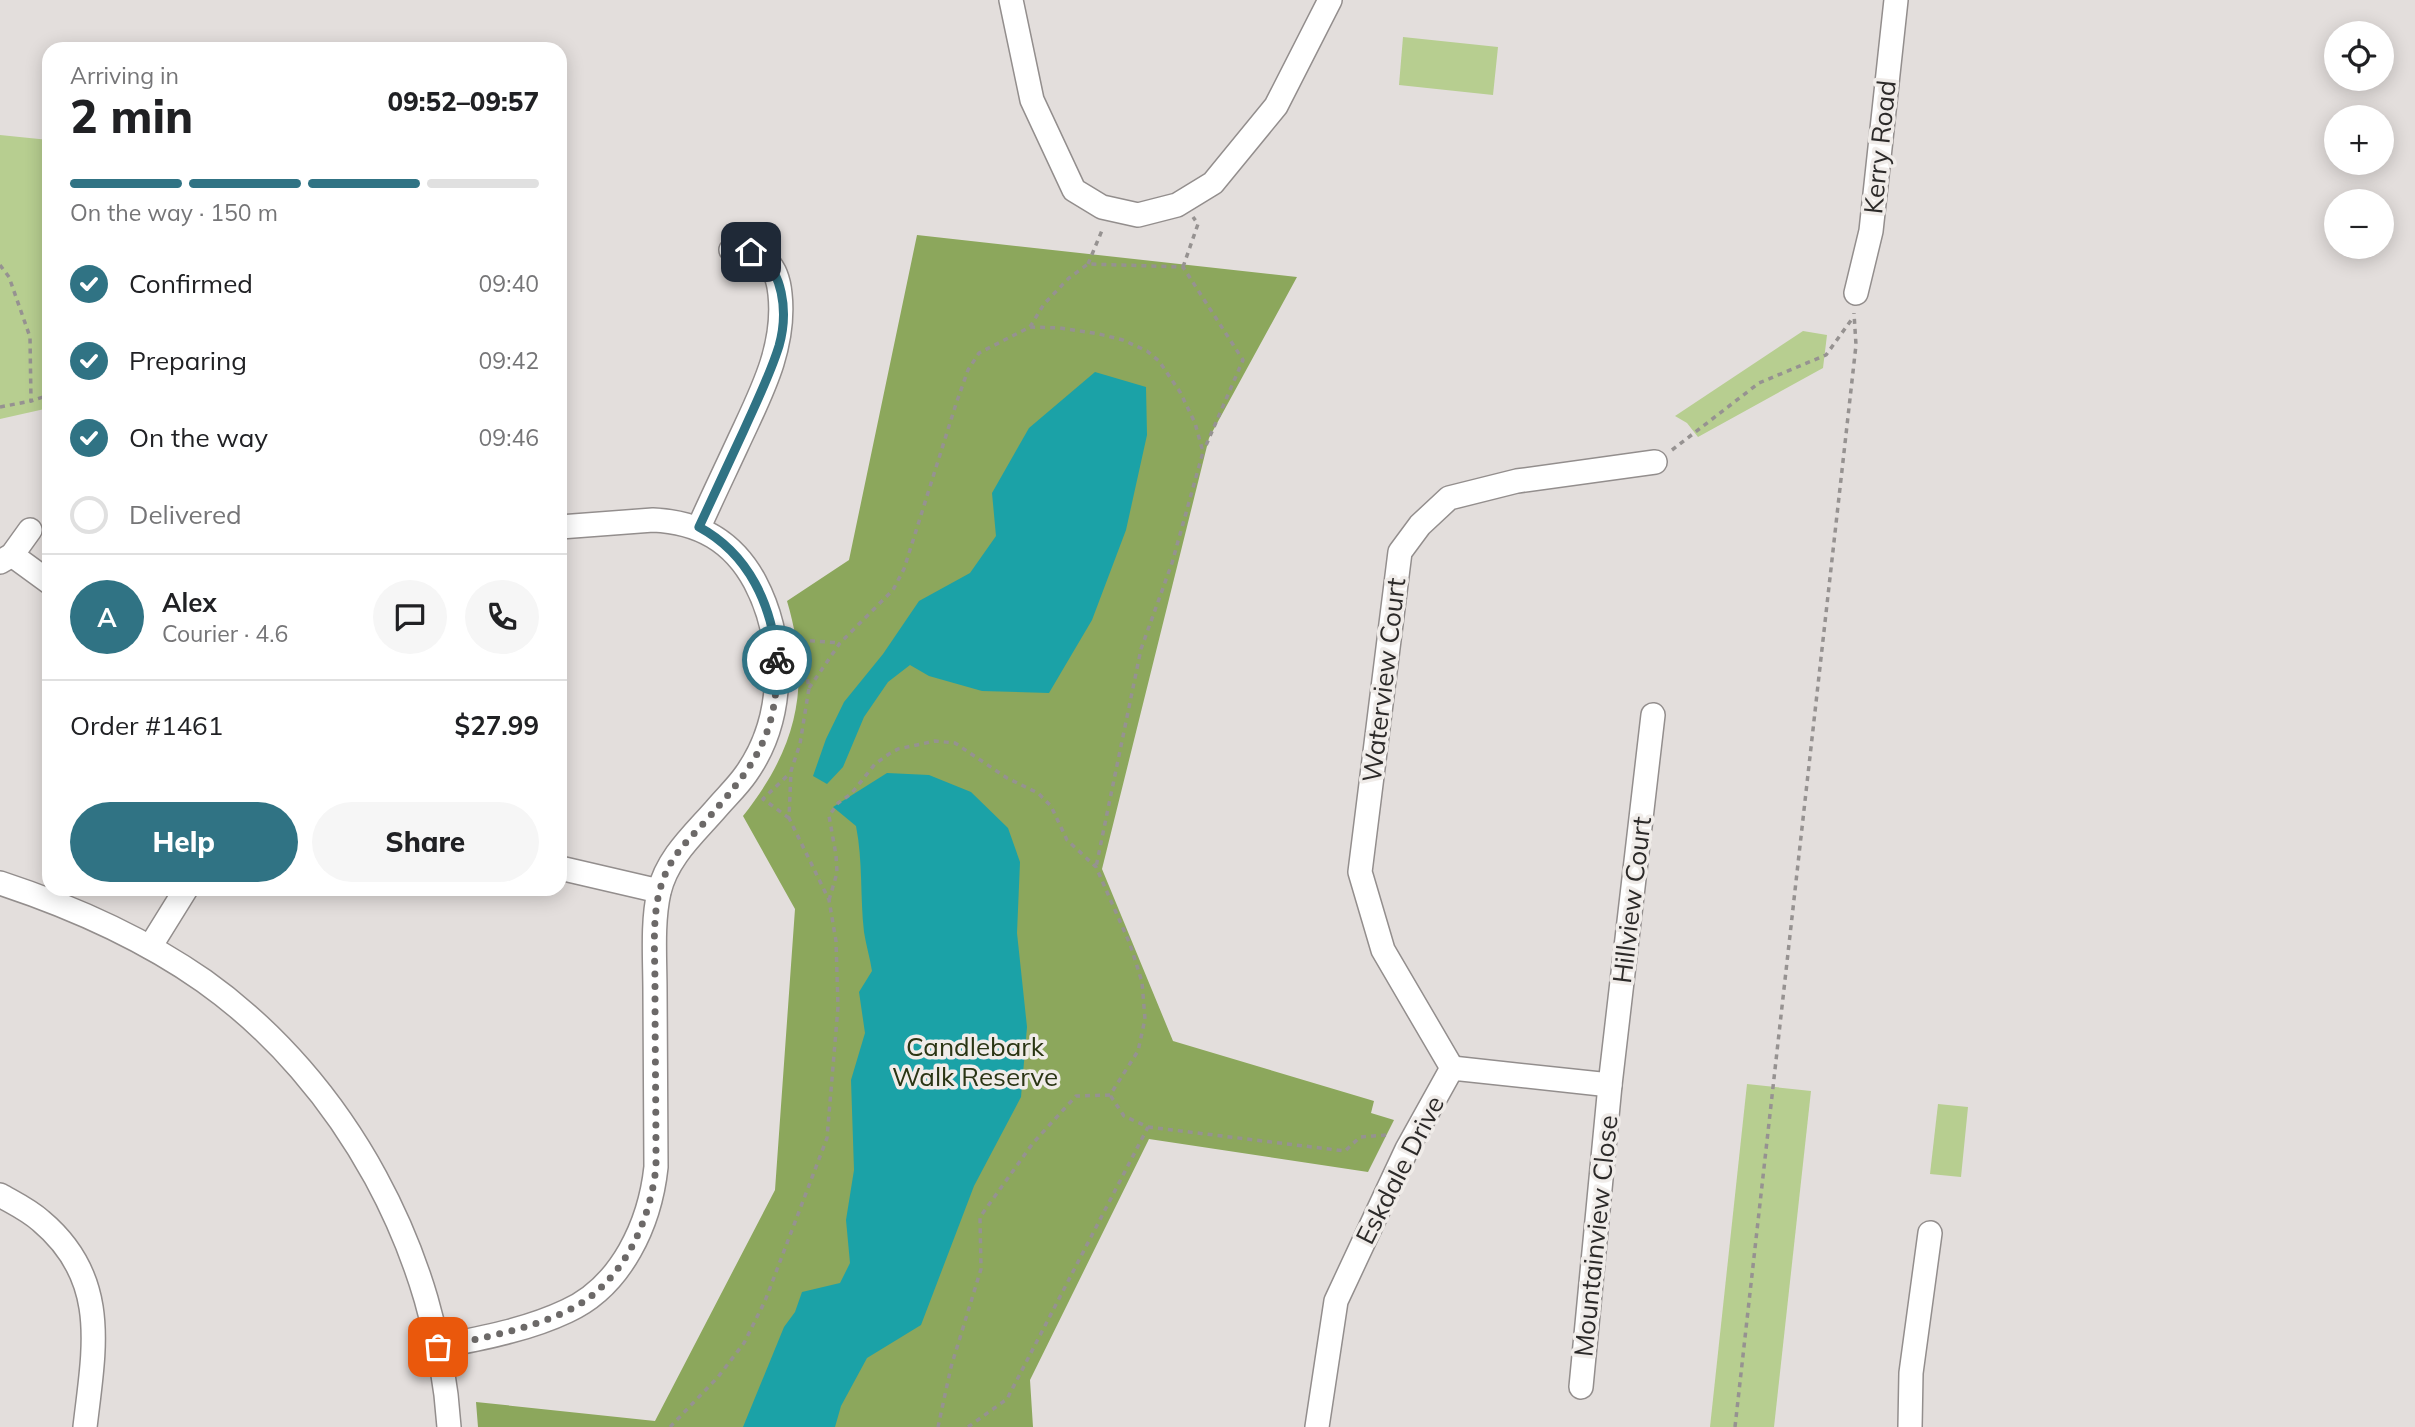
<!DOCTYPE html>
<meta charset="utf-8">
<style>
body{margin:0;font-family:Mulish,sans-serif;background:#f6f6f6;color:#202124;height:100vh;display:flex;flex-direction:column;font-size:26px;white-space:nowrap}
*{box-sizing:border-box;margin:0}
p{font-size:23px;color:#757577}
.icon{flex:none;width:38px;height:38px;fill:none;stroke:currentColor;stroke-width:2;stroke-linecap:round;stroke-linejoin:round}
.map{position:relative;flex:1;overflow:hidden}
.drawer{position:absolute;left:42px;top:42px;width:525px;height:854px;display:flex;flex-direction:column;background:#fff;border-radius:21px;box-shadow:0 4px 18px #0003}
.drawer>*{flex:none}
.fabs{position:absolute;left:2324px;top:21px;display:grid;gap:14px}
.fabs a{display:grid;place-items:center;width:70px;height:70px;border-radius:50%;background:#fff;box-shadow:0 4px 18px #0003;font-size:35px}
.pin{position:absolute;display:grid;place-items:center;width:60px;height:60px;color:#fff;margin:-30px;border-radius:14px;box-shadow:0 4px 10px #0006}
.courier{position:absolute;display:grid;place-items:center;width:70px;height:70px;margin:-35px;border:5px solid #307384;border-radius:50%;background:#fff;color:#222;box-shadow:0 2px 9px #0007}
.head em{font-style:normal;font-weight:800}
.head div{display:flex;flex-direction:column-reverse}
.head{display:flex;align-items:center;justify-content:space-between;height:119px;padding:0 28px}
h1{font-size:46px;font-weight:800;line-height:52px}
.bar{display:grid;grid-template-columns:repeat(4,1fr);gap:10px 7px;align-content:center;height:84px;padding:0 28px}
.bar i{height:9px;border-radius:5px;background:#e0e0e0}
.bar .on{background:#307384}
.bar p{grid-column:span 4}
.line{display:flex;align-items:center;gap:18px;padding:0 28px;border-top:2px solid #e0e0e0}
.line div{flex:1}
.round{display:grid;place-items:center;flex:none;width:74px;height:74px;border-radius:37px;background:#f6f6f6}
ol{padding:0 28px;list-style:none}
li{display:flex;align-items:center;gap:21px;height:77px}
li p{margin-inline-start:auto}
li .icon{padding:7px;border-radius:50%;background:#307384;color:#fff;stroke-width:4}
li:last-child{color:#757577}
li i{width:38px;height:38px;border:4px solid #e0e0e0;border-radius:50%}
.cta{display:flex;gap:14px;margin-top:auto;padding:14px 28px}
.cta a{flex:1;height:80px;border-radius:42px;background:#307384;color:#fff;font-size:28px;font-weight:800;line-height:80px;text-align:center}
.cta a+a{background:#f6f6f6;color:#202124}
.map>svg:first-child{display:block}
.green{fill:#b7ce90}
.forest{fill:#8ca75c}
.water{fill:#1ba2a7}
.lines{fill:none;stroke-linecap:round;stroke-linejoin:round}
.minor-casing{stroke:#938e8d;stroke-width:26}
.path{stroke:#969291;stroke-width:3.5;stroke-dasharray:5 5;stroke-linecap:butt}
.minor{stroke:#fff;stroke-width:23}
.done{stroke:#6c6968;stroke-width:7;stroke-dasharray:0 12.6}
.route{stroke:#307384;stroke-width:9}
.labels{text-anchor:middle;stroke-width:7;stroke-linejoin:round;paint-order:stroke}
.street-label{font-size:26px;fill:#2c2a29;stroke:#f0ece9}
.park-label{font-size:26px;fill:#2a3514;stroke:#f0ece9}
</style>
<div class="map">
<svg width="2415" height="1427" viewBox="0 0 2415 1427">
<rect width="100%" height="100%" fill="#e3dedc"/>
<g class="green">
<path d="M1403 37 1498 47 1493 95 1399 85Z"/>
<path d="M0 135 49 140V408L0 419Z"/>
<path d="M1803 331 1827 335 1823 368 1698 437 1687 423 1675 416Z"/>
<path d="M1747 1084 1811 1091 1774 1427H1710Z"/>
<path d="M1938 1104 1968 1107 1961 1177 1930 1174Z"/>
</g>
<path class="forest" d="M917 235 1297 277 1209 438 1102 869 1173 1041 1374 1101 1371 1113 1394 1120 1368 1172 1149 1139 1030 1380 1033 1427H478L476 1402 655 1421 775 1190 795 909 743 816C797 748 812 685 787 601L849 560Z"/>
<g class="water">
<path d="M1095 372 1146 387 1147 435 1126 530 1092 620 1049 693 982 691 929 676 910 665 888 682 864 717 843 767 827 784 813 776 826 739 844 702 883 654 919 601 970 573 996 536 992 493 1029 428Z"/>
<path d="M887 773 929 775 971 792 1008 828 1020 862 1017 933 1027 1027 1021 1097 974 1186 921 1325 867 1358 841 1406 835 1427H743L784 1327 795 1312 802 1292 840 1283 850 1263 846 1220 854 1170 851 1080 865 1033 859 992 872 971C870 958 866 945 864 932 860 897 863 861 856 826L833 807Z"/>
</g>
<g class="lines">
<defs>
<g id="minor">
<path d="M1011 0 1032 100 1074 190 1102 207 1138 215 1177 205 1213 183 1276 106 1330 0"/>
<path d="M1856 293 1871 231 1896 0"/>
<path d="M699 527C711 500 724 473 737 445 759 397 786 349 780 294 777 262 762 252 731 250"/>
<path d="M12 555 49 582"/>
<path d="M0 562 12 555 30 530"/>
<path d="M560 868 659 891"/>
<path d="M0 883C73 907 141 937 204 981 346 1082 438 1255 449 1427"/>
<path d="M150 947 186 889"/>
<path d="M1452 1068 1383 950 1360 872 1400 552 1420 525 1449 498 1517 481 1655 462"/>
<path d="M0 1195C14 1203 29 1210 41 1221 110 1279 94 1349 85 1427"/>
<path d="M438 1347C482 1338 527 1330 567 1311 622 1286 650 1223 656 1167 656 1108 655 1050 655 992 655 959 652 923 659 892 667 858 693 835 715 810 725 798 737 787 746 774 785 719 786 641 755 582 733 541 699 522 653 520L560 527"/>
<path d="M1581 1387 1610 1085 1653 715"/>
<path d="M1317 1427 1336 1301 1407 1149 1452 1068 1610 1085"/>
<path d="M1910 1427 1911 1373 1930 1233"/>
</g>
</defs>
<use href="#minor" class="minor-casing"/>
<g class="path">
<path d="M1088 264 1103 228"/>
<path d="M0 265 9 277 30 337 31 401 49 395"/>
<path d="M1183 267 1198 224 1193 217"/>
<path d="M1030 327 1044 304 1069 278 1088 264 1183 267 1243 360 1204 450"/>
<path d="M0 407 31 401"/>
<path d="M1672 450 1759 383 1826 355 1852 319"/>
<path d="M800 640 840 643"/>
<path d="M809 688 840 643 893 590 904 569 956 404 968 370 979 353 1030 327 1060 328 1099 334 1123 340 1147 351 1159 361 1180 392 1195 423 1203 452 1172 563 1141 649 1096 867"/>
<path d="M789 818 763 799 790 773"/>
<path d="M829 900 837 873 836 855 829 816 838 803 851 794 875 764 889 754 898 749 935 741 955 743 1007 778 1038 793 1051 806 1067 840 1096 867 1130 944 1142 982 1145 1019 1138 1051 1110 1095 1076 1096 1033 1143 980 1217 981 1269 951 1367 938 1427"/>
<path d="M1148 1127 1345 1151 1360 1137 1387 1135 1390 1137"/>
<path d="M670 1427 718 1377 744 1343 765 1301 827 1138 838 1007 836 941 829 900 789 818 791 771 800 744 809 688 800 640"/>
<path d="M968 1427 1007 1399 1148 1127 1124 1116 1110 1095"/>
<path d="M1735 1427 1856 345 1854 313"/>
</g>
<use href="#minor" class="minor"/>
</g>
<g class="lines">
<path class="done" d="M438 1347C482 1338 527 1330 567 1311 622 1285 650 1223 656 1167 656 1106 655 1046 655 985 655 951 651 912 663 880 671 857 687 841 703 824 752 768 778 739 777 660"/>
<path class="route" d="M751 252C785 266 788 314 779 346 770 375 756 403 744 430 729 462 714 495 699 527 749 554 772 605 777 660"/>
</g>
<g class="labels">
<g class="street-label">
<text transform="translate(1880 147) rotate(-84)" y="9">Kerry Road</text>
<text transform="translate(1384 680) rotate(-83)" y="9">Waterview Court</text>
<text transform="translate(1632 900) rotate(-83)" y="9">Hillview Court</text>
<text transform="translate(1400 1170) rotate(-63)" y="9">Eskdale Drive</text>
<text transform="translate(1596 1236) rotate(-84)" y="9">Mountainview Close</text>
</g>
<g class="park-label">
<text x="975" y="1056">Candlebark<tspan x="975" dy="30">Walk Reserve</tspan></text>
</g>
</g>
</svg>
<div class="fabs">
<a><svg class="icon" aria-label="locate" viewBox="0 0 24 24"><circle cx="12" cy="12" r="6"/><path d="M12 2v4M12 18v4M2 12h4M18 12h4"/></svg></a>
<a>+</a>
<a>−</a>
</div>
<div class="pin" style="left:438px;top:1347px;background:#ea580c"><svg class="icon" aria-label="bag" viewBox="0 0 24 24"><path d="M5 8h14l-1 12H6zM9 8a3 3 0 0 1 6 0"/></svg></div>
<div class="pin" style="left:751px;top:252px;background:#1f2937"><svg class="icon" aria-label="home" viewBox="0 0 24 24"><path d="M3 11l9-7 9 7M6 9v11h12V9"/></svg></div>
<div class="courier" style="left:777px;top:660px"><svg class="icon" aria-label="bike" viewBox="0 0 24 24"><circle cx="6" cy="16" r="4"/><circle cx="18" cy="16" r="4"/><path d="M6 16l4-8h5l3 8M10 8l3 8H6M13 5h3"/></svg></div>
<section class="drawer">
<div class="head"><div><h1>2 min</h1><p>Arriving in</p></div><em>09:52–09:57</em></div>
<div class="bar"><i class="on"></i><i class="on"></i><i class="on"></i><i></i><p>On the way · 150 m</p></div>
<ol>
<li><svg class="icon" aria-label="check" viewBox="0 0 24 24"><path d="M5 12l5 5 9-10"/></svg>Confirmed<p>09:40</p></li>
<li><svg class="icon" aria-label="check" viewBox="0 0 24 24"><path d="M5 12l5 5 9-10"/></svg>Preparing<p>09:42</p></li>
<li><svg class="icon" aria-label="check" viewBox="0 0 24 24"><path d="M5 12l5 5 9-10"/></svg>On the way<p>09:46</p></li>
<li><i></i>Delivered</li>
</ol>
<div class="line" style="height:126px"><b class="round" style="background:#307384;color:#fff">A</b><div><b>Alex</b><p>Courier · 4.6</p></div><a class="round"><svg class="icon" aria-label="chat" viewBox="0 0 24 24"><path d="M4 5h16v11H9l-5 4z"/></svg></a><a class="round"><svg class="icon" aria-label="phone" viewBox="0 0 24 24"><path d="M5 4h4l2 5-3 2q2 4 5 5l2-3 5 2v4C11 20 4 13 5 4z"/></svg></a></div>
<div class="line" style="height:91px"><div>Order #1461</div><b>$27.99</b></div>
<div class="cta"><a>Help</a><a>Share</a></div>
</section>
</div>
